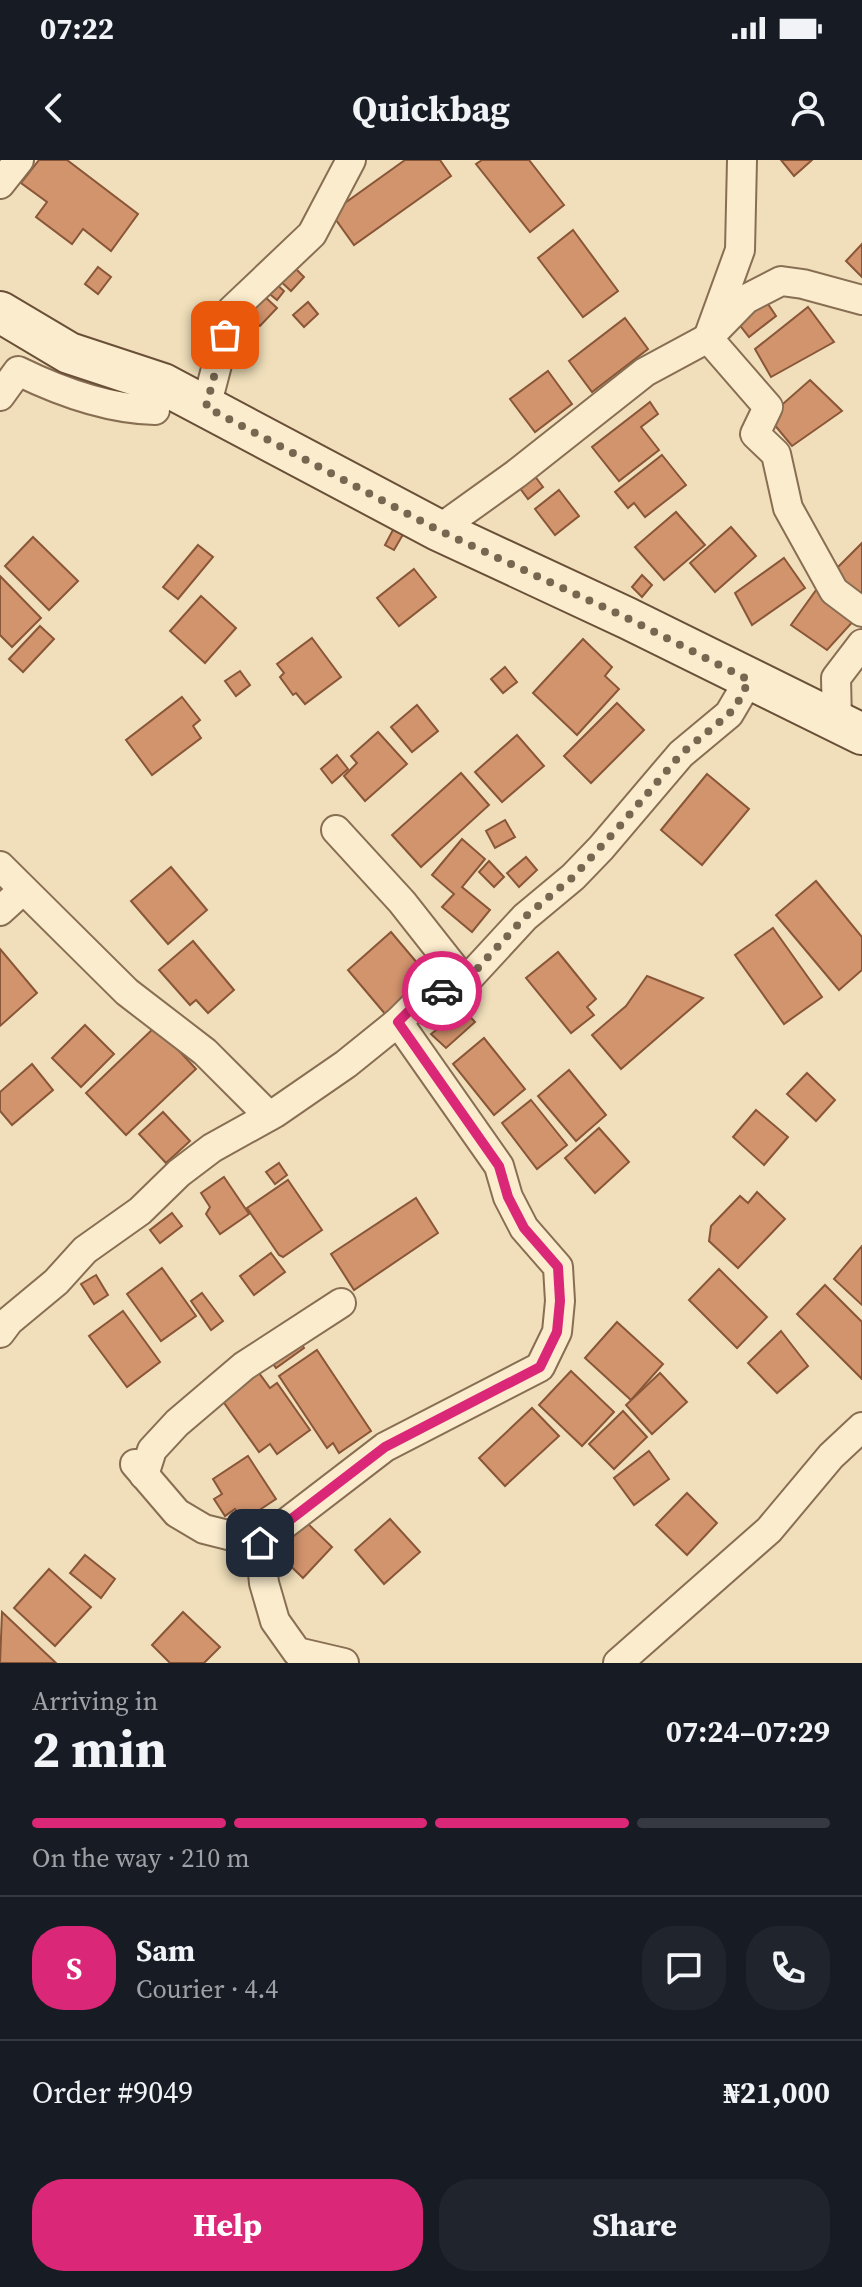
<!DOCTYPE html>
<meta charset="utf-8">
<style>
body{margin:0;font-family:"Source Serif 4",serif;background:#20242c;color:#f1f3f6;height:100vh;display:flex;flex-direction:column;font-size:30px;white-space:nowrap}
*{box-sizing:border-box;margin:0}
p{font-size:26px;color:#9ea1a6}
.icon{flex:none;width:44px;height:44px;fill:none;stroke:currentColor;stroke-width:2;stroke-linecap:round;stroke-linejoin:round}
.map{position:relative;height:1503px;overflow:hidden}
.side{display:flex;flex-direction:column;background:#171b24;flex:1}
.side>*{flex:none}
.pin{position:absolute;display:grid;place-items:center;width:68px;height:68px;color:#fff;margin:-34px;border-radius:16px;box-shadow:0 4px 12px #0006}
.courier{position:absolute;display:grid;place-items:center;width:80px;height:80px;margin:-40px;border:6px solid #db2777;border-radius:50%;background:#fff;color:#222;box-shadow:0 2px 10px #0007}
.headline em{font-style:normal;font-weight:700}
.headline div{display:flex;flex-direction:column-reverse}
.headline{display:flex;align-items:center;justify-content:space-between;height:136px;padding:0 32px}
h1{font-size:52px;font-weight:700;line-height:60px}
.bar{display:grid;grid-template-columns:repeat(4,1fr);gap:12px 8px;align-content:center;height:96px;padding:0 32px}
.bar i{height:10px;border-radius:6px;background:#363941}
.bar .current{background:#db2777}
.bar p{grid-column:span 4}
.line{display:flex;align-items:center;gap:20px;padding:0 32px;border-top:2px solid #363941}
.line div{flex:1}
.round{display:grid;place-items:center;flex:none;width:84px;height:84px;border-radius:32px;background:#20242c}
.cta{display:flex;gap:16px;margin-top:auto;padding:16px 32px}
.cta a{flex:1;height:92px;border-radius:32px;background:#db2777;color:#fff;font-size:32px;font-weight:700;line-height:92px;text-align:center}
.cta a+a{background:#20242c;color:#f1f3f6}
.status{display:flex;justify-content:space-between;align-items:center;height:56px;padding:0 40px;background:#171b24;direction:ltr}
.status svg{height:22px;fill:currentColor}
header{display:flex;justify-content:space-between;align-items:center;height:104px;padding:0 32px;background:#171b24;font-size:36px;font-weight:700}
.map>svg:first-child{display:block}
.building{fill:#d2946d;stroke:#895638;stroke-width:2}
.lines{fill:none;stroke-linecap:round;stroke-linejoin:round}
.street-casing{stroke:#886e53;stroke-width:32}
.secondary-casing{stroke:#694f37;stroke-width:44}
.street{stroke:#fbeccd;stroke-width:28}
.secondary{stroke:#fbeccd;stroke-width:40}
.done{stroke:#776751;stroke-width:8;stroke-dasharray:0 14.4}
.route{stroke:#db2777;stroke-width:10}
</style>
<div class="status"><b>07:22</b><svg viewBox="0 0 49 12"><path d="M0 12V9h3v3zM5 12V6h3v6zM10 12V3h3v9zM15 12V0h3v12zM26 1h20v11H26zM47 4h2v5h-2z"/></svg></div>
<header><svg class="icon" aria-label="back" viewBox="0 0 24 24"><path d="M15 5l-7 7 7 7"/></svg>Quickbag<svg class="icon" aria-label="person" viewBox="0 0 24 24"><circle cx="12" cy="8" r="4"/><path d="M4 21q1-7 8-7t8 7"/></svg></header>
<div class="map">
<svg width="862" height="1503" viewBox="0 0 862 1503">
<rect width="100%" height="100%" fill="#f0dfba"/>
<g class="building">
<path d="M39 0H67L138 54 111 91 83 69 72 84 36 57 47 42 21 23Z"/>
<path d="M405 0H440L451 16 354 85 331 53Z"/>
<path d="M482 0H529L564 45 530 72 476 4Z"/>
<path d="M781 0H812L794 16Z"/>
<path d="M573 70 618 131 583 157 538 98Z"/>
<path d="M862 84V117L846 101Z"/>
<path d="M290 103 304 117 291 131 277 118Z"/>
<path d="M98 107 111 117 98 134 85 124Z"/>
<path d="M274 122 284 131 277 140 266 131Z"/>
<path d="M263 135 277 148 260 166 246 155Z"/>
<path d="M766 141 776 156 749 177 738 163Z"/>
<path d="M308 142 318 154 304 167 293 155Z"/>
<path d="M808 147 834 182 771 217 755 189Z"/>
<path d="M625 158 648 189 592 232 569 201Z"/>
<path d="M548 211 572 244 535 272 510 239Z"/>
<path d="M810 220 842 251 792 286 768 257Z"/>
<path d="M650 242 658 254 641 267 659 290 619 321 592 287Z"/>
<path d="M662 295 686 325 645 357 634 343 628 348 615 332Z"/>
<path d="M534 315 543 327 528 339 519 327Z"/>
<path d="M559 330 579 356 555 375 535 349Z"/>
<path d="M676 352 705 385 664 420 635 387Z"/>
<path d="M395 366 405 371 394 390 385 385Z"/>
<path d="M731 367 756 396 715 432 690 403Z"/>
<path d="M33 377 78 421 49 450 5 406Z"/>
<path d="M862 383V438L831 414Z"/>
<path d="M198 385 213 397 178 439 163 427Z"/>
<path d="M784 398 805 428 752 465 735 433Z"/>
<path d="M414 409 436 437 399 466 377 438Z"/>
<path d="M642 415 652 425 642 437 632 427Z"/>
<path d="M0 416 41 458 12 487 0 475Z"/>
<path d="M819 426 858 456 827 490 791 465Z"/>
<path d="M201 436 236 468 205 503 170 471Z"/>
<path d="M40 466 54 479 23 512 9 499Z"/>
<path d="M312 478 341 517 305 544 296 533 293 535 280 517 284 513 277 504Z"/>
<path d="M583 479 612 507 605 516 619 529 577 575 533 533Z"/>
<path d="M505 507 517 522 503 533 491 519Z"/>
<path d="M240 511 250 525 236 536 225 521Z"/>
<path d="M182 537 200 560 193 566 201 578 152 615 126 580Z"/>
<path d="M617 543 644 570 591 623 564 596Z"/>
<path d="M417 545 438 571 412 592 391 567Z"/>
<path d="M378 572 407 604 365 641 344 616 357 603 351 596Z"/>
<path d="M517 575 544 606 502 642 475 612Z"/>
<path d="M337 595 348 609 332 623 321 609Z"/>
<path d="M461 613 489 645 421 707 392 675Z"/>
<path d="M707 614 749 649 702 705 661 670Z"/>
<path d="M505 660 515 677 495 688 486 671Z"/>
<path d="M462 679 485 699 462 727 490 750 472 772 442 747 454 734 432 715Z"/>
<path d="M526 697 537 710 519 727 507 713Z"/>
<path d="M489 701 504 717 494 727 479 712Z"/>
<path d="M171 707 207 750 168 784 131 741Z"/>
<path d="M816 721 862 777V810L839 830 776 755Z"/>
<path d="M773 768 822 837 784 864 735 795Z"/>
<path d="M391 772 429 817 386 855 348 810Z"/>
<path d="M193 781 234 830 208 853 196 840 190 845 159 810Z"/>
<path d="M0 789 37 833 0 866Z"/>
<path d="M558 792 596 839 587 847 594 855 571 873 526 818Z"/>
<path d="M647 816 703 838 621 909 592 875 626 846Z"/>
<path d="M463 849 475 862 446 888 431 874Z"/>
<path d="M85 865 114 894 81 927 52 898Z"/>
<path d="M156 866 196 909 126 975 86 933Z"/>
<path d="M484 878 525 929 494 955 453 904Z"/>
<path d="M32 904 53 930 12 965 0 951V932Z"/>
<path d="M569 910 606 955 576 981 538 936Z"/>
<path d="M807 913 835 940 816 961 787 934Z"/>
<path d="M531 940 567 985 537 1009 502 963Z"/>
<path d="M756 950 788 977 764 1005 733 977Z"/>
<path d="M163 952 190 981 166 1003 139 974Z"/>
<path d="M599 968 629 1002 595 1033 565 998Z"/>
<path d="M279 1003 287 1015 275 1024 266 1012Z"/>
<path d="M224 1017 249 1054 220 1074 206 1054 210 1047 201 1033Z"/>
<path d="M288 1020 322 1070 283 1097 279 1095 247 1048Z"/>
<path d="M757 1032 785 1059 738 1108 709 1081 711 1066 740 1036 748 1043Z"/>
<path d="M416 1038 438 1073 354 1130 331 1094Z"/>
<path d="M172 1053 182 1066 160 1083 150 1070Z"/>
<path d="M862 1086V1145L834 1119Z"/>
<path d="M271 1093 285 1112 254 1135 240 1116Z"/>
<path d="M162 1108 196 1156 161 1181 127 1134Z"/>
<path d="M719 1109 767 1157 737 1188 689 1140Z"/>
<path d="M96 1115 108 1135 94 1144 81 1124Z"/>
<path d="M825 1125 862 1162V1219L797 1154Z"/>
<path d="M202 1133 223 1161 211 1170 191 1141Z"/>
<path d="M123 1151 160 1202 127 1227 89 1176Z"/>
<path d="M617 1162 663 1204 631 1240 585 1198Z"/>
<path d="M781 1171 808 1206 777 1233 748 1203Z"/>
<path d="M298 1178 304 1188 276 1208 269 1198Z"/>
<path d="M317 1190 371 1271 339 1293 333 1283 327 1288 279 1216Z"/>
<path d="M254 1206 270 1228 277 1223 310 1270 277 1294 270 1284 259 1292 217 1233Z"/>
<path d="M571 1211 614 1252 582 1286 539 1245Z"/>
<path d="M660 1213 687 1242 652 1274 626 1245Z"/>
<path d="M532 1248 559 1276 505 1326 479 1298Z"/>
<path d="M623 1251 647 1277 614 1309 589 1284Z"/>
<path d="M649 1291 669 1319 634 1345 614 1318Z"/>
<path d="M248 1296 276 1339 243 1361 235 1349 225 1356 214 1339 222 1334 213 1319Z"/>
<path d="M687 1333 717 1363 687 1395 656 1365Z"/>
<path d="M390 1359 420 1392 384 1424 355 1390Z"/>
<path d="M304 1360 332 1387 303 1418 274 1390Z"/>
<path d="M85 1395 115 1419 101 1438 70 1413Z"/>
<path d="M49 1409 91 1447 55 1486 14 1448Z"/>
<path d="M2 1452 56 1503H0Z"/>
<path d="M183 1452 220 1487 204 1503H170L152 1485Z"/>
</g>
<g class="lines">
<defs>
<g id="street">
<path d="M742 0 740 90 708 178 768 247 755 274 776 294 788 348 834 431 862 452"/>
<path d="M0 24 19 0"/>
<path d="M0 236 18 211C61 232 107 249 155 250L153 242 163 224"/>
<path d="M206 247 231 151 312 74 351 0"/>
<path d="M438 370 516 314 645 212 708 178 746 139 781 121 803 124 862 140"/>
<path d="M837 562 836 518 862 484"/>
<path d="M336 670 402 742 465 822"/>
<path d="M0 706 127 832 205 892 269 956"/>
<path d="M0 751 23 730"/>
<path d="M0 1173 9 1161 56 1122 85 1090 140 1051 179 1013 212 988 275 953 346 904 398 862 422 838 465 822 525 757 573 717 601 688 681 594 729 554 749 520"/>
<path d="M135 1304 177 1353 204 1369 260 1383 385 1287 540 1207 557 1172 560 1141 558 1107 524 1068 508 1037 499 1006 398 862"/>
<path d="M144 1315 152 1290 177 1263 244 1206 341 1143"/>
<path d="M260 1383 264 1423 275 1461 297 1492 344 1503"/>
<path d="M618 1503 769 1370 831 1296 862 1267"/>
</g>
<path id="secondary" d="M0 152 69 193 163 224 438 370 627 458 862 574"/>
</defs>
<use href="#street" class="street-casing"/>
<use href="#secondary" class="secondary-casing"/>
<use href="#street" class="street"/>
<use href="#secondary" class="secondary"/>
</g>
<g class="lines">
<path class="done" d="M225 175 206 247 438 370 627 458 749 520 740 539 729 554 681 594 619 667 573 717 525 757 465 822 442 831"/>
<path class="route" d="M260 1383 385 1287 540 1207 557 1172 560 1141 558 1107 524 1068 508 1037 499 1006 398 862 422 838 442 831"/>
</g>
</svg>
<div class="pin" style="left:225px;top:175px;background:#ea580c"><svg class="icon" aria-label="bag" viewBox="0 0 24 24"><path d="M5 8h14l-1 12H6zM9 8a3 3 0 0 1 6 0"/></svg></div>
<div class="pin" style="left:260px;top:1383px;background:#1f2937"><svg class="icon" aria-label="home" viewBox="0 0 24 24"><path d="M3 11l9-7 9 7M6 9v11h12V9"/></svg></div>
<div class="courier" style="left:442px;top:831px"><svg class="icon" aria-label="car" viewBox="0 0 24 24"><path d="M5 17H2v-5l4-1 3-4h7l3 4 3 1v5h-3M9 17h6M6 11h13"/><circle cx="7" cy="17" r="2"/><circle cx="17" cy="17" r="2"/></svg></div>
</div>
<section class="side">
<div class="headline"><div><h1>2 min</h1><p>Arriving in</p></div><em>07:24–07:29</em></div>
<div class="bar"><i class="current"></i><i class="current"></i><i class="current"></i><i></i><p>On the way · 210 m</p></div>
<div class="line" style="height:144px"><b class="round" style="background:#db2777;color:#fff">S</b><div><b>Sam</b><p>Courier · 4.4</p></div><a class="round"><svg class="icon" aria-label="chat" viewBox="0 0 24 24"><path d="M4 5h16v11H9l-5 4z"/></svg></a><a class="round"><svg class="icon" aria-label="phone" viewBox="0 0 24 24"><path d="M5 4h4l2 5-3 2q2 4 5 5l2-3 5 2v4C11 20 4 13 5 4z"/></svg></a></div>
<div class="line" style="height:104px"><div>Order #9049</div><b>₦21,000</b></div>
<div class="cta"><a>Help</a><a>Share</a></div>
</section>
